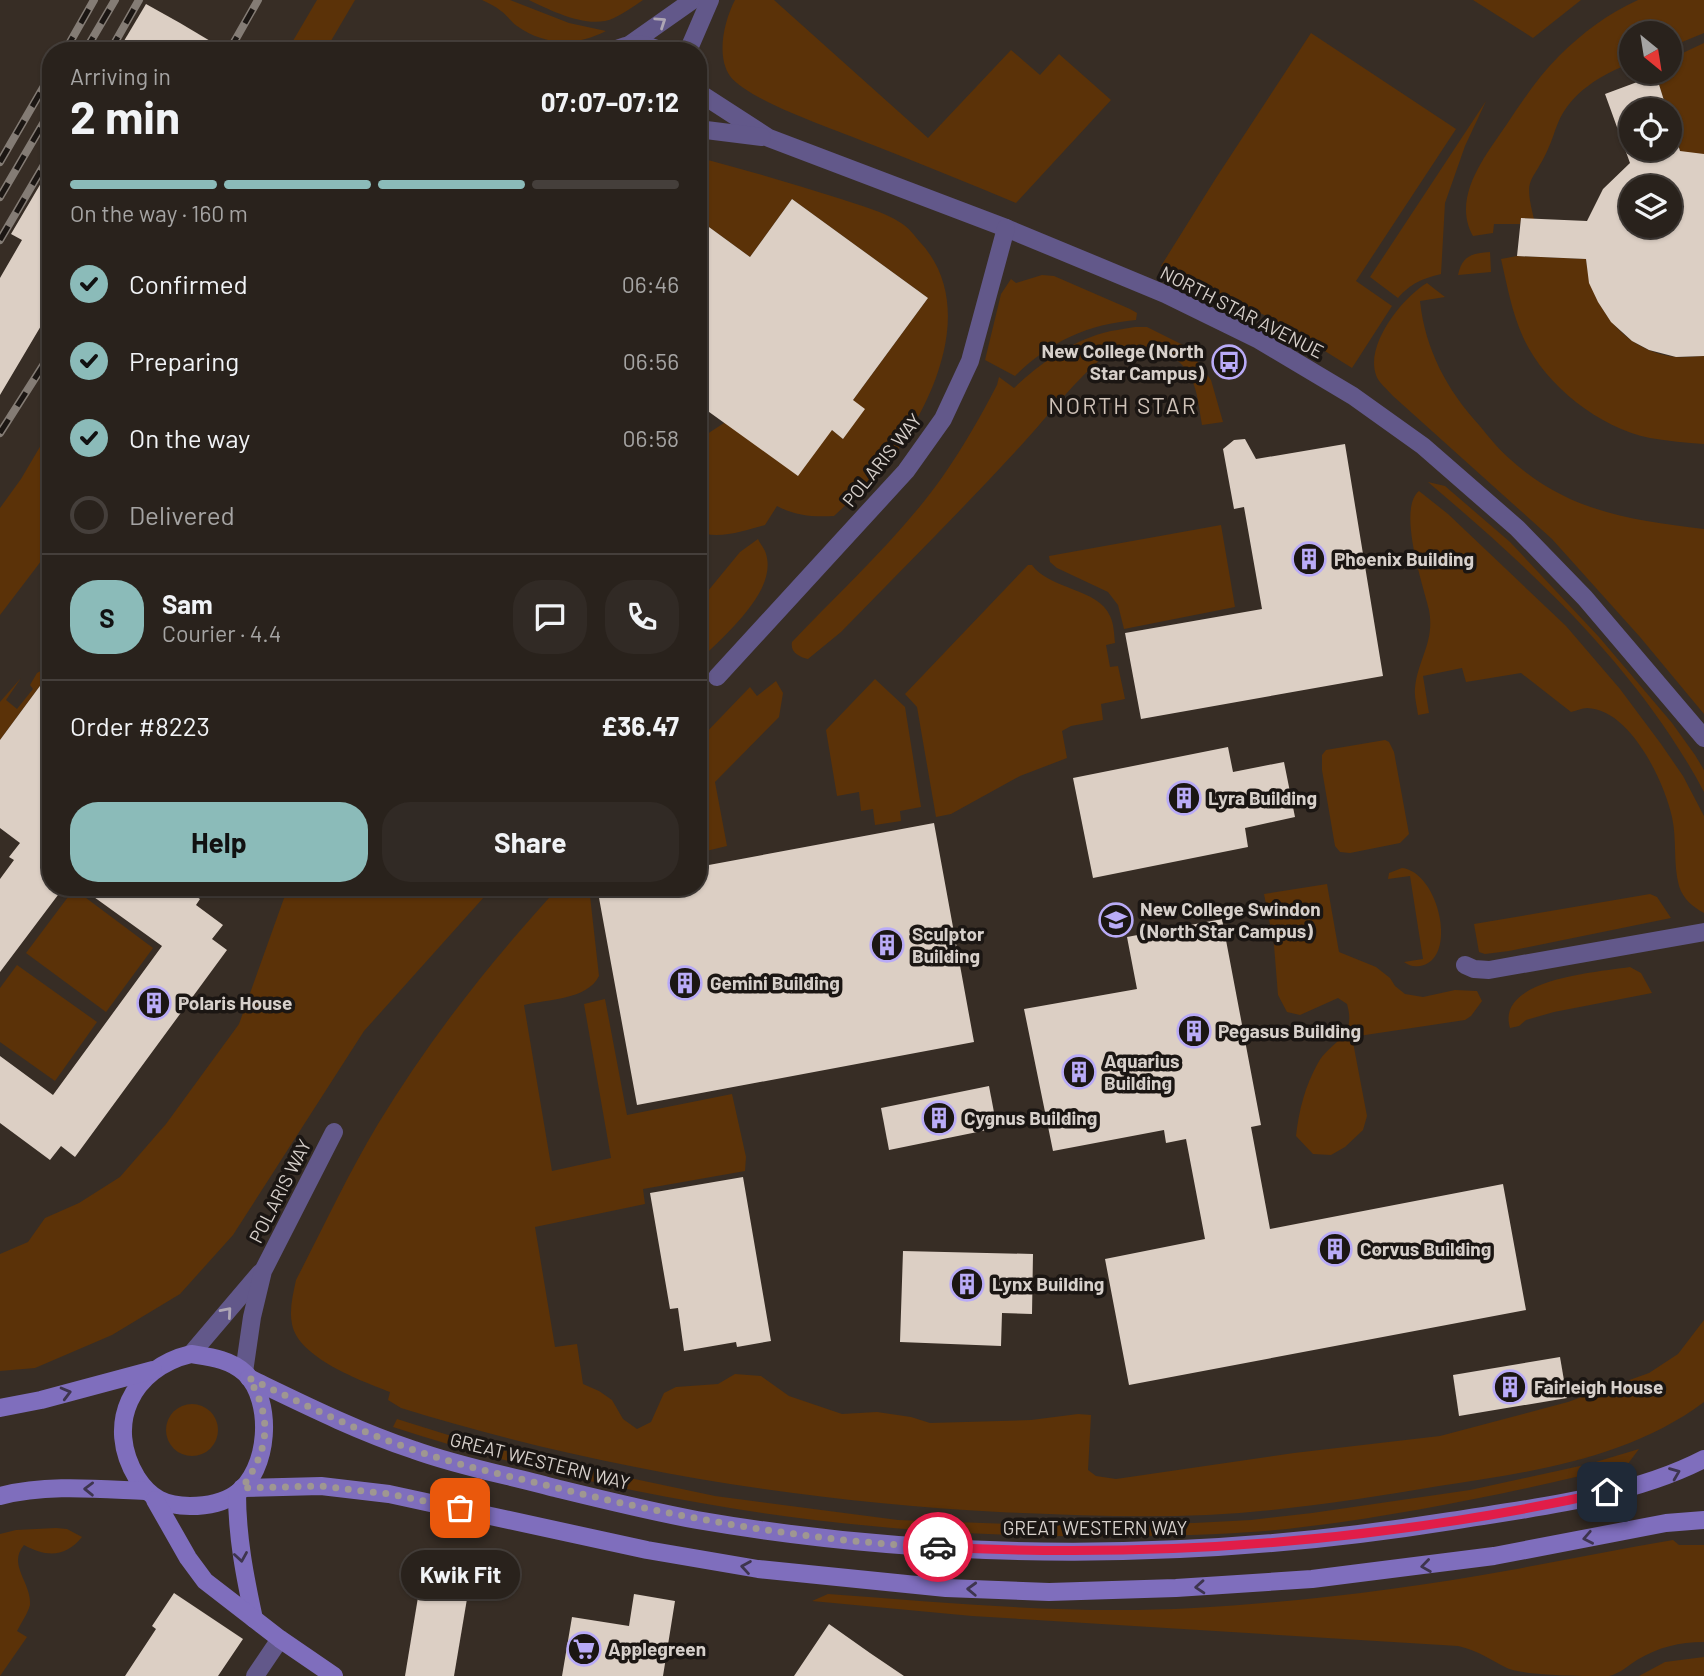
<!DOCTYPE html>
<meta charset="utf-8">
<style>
body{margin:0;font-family:Barlow,sans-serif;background:#312a25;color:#f1f3f6;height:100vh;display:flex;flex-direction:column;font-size:26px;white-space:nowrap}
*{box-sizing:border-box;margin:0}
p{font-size:23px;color:#a5a4a3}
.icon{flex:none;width:38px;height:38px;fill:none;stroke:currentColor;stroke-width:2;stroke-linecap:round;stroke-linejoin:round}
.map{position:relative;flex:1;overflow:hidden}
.side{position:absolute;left:42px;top:42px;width:665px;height:854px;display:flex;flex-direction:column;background:#29221c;border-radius:28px;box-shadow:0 2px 5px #0004,0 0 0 2px #453f3b}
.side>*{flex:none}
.needle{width:46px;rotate:150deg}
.tools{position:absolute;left:1619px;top:21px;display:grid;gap:14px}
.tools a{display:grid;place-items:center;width:63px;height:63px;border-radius:50%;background:#29221c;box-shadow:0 2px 5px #0004,0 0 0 2px #453f3b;font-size:35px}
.pin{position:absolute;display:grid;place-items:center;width:60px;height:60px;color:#fff;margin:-30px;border-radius:14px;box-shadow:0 4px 10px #0006}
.courier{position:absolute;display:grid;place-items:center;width:70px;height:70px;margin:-35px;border:5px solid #e11d48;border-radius:50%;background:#fff;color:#222;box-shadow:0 2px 9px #0007}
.bubble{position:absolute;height:49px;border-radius:24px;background:#29221c;box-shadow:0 2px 5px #0004,0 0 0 2px #453f3b;font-size:23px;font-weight:700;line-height:49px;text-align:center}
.head em{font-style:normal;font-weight:700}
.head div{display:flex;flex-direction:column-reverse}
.head{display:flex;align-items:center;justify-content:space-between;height:119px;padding:0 28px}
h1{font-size:46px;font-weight:700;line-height:52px}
.bar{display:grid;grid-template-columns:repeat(4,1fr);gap:10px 7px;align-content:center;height:84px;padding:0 28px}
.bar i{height:9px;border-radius:5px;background:#453f3b}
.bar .current{background:#8bbbb9}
.bar p{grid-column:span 4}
.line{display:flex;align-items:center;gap:18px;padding:0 28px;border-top:2px solid #453f3b}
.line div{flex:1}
.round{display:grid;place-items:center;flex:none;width:74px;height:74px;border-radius:28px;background:#312a25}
ol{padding:0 28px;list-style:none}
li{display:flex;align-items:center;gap:21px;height:77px}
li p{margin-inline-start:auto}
li .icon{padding:7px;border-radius:50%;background:#8bbbb9;color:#111;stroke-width:4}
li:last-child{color:#a5a4a3}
li i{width:38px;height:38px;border:4px solid #453f3b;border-radius:50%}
.primary-button{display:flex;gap:14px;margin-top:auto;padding:14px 28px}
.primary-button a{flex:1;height:80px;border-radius:28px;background:#8bbbb9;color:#111;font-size:28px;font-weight:700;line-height:80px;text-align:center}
.primary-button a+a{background:#312a25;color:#f1f3f6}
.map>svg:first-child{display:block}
.green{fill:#5b3208}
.building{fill:#dccfc4;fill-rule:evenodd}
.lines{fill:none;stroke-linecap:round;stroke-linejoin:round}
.street{stroke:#62588a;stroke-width:18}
.secondary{stroke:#7f6ebd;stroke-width:18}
.rail-casing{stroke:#847c75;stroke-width:8}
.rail{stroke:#1b1613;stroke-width:5;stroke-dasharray:16;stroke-linecap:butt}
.oneway{stroke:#aea6b4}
.oneway2{stroke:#3e354e}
.done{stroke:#9f9791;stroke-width:7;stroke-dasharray:0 12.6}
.route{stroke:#e11d48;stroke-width:9}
.labels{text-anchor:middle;stroke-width:7;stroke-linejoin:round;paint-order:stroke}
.street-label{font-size:19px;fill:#d7d0cb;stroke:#1b1613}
.poi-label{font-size:19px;font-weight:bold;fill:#d7d0cb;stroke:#1b1613;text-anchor:start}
.quarter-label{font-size:23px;letter-spacing:2px;fill:#cec1b7;stroke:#1b1613}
</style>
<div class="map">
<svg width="1704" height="1676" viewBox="0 0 1704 1676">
<rect width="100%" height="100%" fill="#372d25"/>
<g class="green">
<path d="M317 0H355L325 51H287Z"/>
<path d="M482 0H510L569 23 606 31C577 46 545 46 517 26 511 22 507 15 501 11 495 6 488 3 482 0Z"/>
<path d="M529 0H643C634 6 624 13 614 18 589 30 552 11 529 0Z"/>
<path d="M735 0H774L928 138 1011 50 1040 75 1059 54 1111 100 1016 203C969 183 921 164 873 145 842 132 748 101 730 76 716 56 724 21 735 0Z"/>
<path d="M1473 0H1581L1533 38Z"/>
<path d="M1638 0H1704V33L1670 47V33H1631V63C1601 75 1571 92 1558 123 1554 132 1552 141 1548 149 1532 185 1523 175 1534 219L1521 218 1520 224H1494L1493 233 1473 236C1451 197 1486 155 1507 124 1523 100 1539 76 1559 56 1582 33 1609 13 1638 0Z"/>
<path d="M1311 33 1456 129 1356 281 1392 306 1352 368 1277 321 1161 266 1216 178Z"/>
<path d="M1704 43V154L1681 153 1670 117V110H1667L1655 72H1670V59Z"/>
<path d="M1486 101 1465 146 1445 203 1441 274C1422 279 1411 283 1398 298L1370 277Z"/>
<path d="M698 159 708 160C753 172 797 185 841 199 861 206 883 211 901 223 908 227 914 235 919 241 976 301 938 393 897 451 880 475 855 496 834 516 813 517 796 516 777 506L765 525C746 530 716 541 698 531V440L724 423 832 430 843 439 853 400 928 298 792 199 750 257 698 219Z"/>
<path d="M1490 252 1491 272 1458 275C1462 256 1472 253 1490 252Z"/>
<path d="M1517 256 1586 259C1591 307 1625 352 1676 357 1685 358 1695 356 1704 356V444C1686 443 1668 441 1650 438 1598 427 1545 385 1523 337 1512 313 1507 285 1501 259Z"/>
<path d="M1042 275 1054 276 1130 309 1137 313 1136 320C1088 324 1049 342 1015 376L985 360 1001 294 1011 279 1016 283Z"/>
<path d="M1427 283 1445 297 1420 301C1425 349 1447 390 1479 425 1489 437 1499 450 1511 460 1569 512 1631 520 1704 529V714L1640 637 1552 539 1393 396C1388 390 1378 382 1376 375 1365 344 1403 297 1427 283Z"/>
<path d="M1135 327H1147L1187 347 1211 380 1223 422 1202 425C1199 409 1198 392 1191 378 1177 349 1143 340 1114 351 1091 360 1045 420 1025 441 966 506 902 569 841 632L808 659C799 657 790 652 792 642 843 588 900 537 943 476 963 447 981 416 997 385L999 377 1014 388C1038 365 1070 342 1103 333 1113 330 1125 329 1135 327Z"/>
<path d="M51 428V548L0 615V508L21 479Z"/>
<path d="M1428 482 1445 486 1510 542 1599 637 1672 723 1695 755 1704 770V792C1639 669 1533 571 1428 482Z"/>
<path d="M1419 491 1448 514 1566 626 1620 689 1661 744 1683 776 1704 816V913C1693 907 1683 899 1679 886 1673 864 1677 839 1672 817 1664 781 1630 709 1587 708 1582 708 1576 711 1571 712L1521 673 1466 682 1462 668 1423 676 1429 713 1418 715C1417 706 1414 697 1415 688 1418 659 1435 642 1429 610 1423 585 1397 509 1419 491Z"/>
<path d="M1221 525 1235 607 1124 629 1118 605 1108 592 1057 568 1050 562 1049 556Z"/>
<path d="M758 539C760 544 765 549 766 554 778 592 722 637 698 662V603L740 552Z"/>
<path d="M1028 565H1032C1050 590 1098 588 1110 616 1114 624 1114 634 1115 643L1106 645 1110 667 1118 666 1125 699 1101 704 1103 720 1071 726 1062 731 1067 758 1020 776 951 814 936 817 917 707 905 694Z"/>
<path d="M46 668 51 669V671L0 740V702L21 678 6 700 17 709 33 689 30 685 37 673Z"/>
<path d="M875 679 905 707 921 807 900 811 901 821 875 825 873 809 861 811 859 792 837 796 826 730Z"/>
<path d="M776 681 783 693 779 717 715 782 727 846 698 853V741L750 687 757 696Z"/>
<path d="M1385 740 1389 742 1394 752 1409 834 1400 843 1350 853 1340 852 1335 846 1322 770V755L1326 750Z"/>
<path d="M1402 868C1439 872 1459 960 1420 966 1413 967 1410 966 1404 962L1423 959 1410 876 1388 879 1389 873Z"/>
<path d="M1327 884 1339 952 1376 967 1390 978 1395 986 1405 994 1423 997 1455 990 1477 991 1482 1001 1471 1016 1465 1020 1352 1037 1367 1116 1363 1130 1345 1147 1331 1155 1313 1154 1296 1136C1299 1110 1305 1086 1318 1063 1332 1039 1357 1039 1347 1004L1338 998 1300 1015 1287 1012 1278 995 1274 945 1264 894Z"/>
<path d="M288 887H493L364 1031 233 1235 180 1294 112 1335 35 1368 0 1371V1254L28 1242 45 1218 79 1203 120 1177 166 1124 239 1024Z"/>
<path d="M559 887H589L599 976C587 1000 548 999 524 1005L552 1171 611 1158 584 1004 605 999 627 1115 732 1094 746 1157 745 1171 643 1189 645 1204 535 1227 555 1347 577 1344 583 1384 599 1391 612 1400 623 1419 637 1429 651 1422 664 1393 676 1387 718 1384 735 1374 761 1376 789 1396 842 1414 877 1412 911 1417 930 1423 1031 1420 1078 1414 1091 1415 1088 1470 1096 1476 1116 1479 1294 1453 1440 1436 1568 1402 1649 1373 1678 1354 1704 1320V1402C1628 1459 1531 1472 1439 1486 1362 1499 1285 1511 1207 1515 1138 1518 1068 1515 999 1512 796 1501 595 1468 401 1408L388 1400 390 1392C362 1381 298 1358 292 1324 289 1309 293 1295 296 1280 323 1228 348 1174 378 1124 430 1038 491 961 559 887Z"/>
<path d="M74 889 153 948 106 1012 26 953Z"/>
<path d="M1650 894 1657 897 1671 918 1509 951 1485 954 1479 952 1474 924Z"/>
<path d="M17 965 97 1022 55 1081 0 1042V988Z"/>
<path d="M1630 967 1641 973 1652 993 1554 1012 1526 1020 1519 1026 1510 1028C1495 978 1600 972 1630 967Z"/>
<circle cx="192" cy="1430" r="26"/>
<path d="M397 1419 477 1444 554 1462 715 1496 898 1520 1041 1525 1194 1523 1251 1520 1312 1513 1470 1490 1589 1464 1639 1449 1627 1465C1515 1492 1401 1516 1287 1529 1228 1535 1170 1536 1111 1536 867 1539 625 1502 393 1427Z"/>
<path d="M56 1528 67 1529 82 1537C65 1558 46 1557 24 1545 7 1565 32 1583 30 1605 28 1613 21 1623 17 1631L27 1637 0 1676V1534L16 1530Z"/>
<path d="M1673 1540 1679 1545H1704V1642C1679 1642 1659 1647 1637 1660 1629 1665 1619 1674 1609 1676 1591 1676 1524 1676 1507 1668 1489 1659 1479 1651 1458 1646L972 1616 812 1601 828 1594C950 1603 1072 1615 1194 1608 1300 1602 1406 1589 1511 1570 1565 1560 1619 1549 1673 1540Z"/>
<path d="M1704 1657V1676H1639L1665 1662Z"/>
</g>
<g class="building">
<path d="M146 4 180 23 227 51H118Z"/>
<path d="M1656 75 1667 110H1631V149H1670V117L1680 151 1704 154V356L1676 357 1649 350 1632 341 1611 322 1598 302 1589 283 1586 259 1517 256 1521 218 1587 221 1603 189 1630 163 1605 94ZM1631 187H1670V226H1631Z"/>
<path d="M51 166V309L0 395V278L22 240 11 234Z"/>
<path d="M792 199 928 298 853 400 865 409 843 439 832 430 798 476 698 404V219L750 257Z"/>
<path d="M1245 439 1256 459 1345 444 1383 676 1141 719 1125 633 1262 609 1244 507 1234 509 1223 449 1234 440Z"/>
<path d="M51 671V887H64L0 972V879L14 860 9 857 20 843 0 828V740Z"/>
<path d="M1228 747 1233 772 1284 762 1295 817 1245 828 1248 847 1093 878 1073 778Z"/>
<path d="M934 823 974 1042 637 1105 597 887H698V867Z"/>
<path d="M80 887H182L200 899 196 905 223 925 212 939 227 950 75 1157 61 1146 50 1160 0 1123V1056L53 1095 162 946Z"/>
<path d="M1222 919 1261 1125 1251 1127 1270 1229 1503 1184 1526 1310 1129 1385 1105 1259 1205 1239 1186 1139 1166 1143 1164 1130 1053 1151 1024 1009 1137 989 1127 937Z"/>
<path d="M989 1086 997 1128 889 1150 881 1108Z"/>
<path d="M743 1177 771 1341 737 1347 736 1342 684 1351 678 1308 670 1309 650 1193Z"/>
<path d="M903 1251 1033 1254 1032 1314 1002 1313 1001 1346 900 1342Z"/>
<path d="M1560 1357 1567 1398 1459 1416 1453 1375Z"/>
<path d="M422 1573 470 1581 454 1676H405Z"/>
<path d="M174 1593 243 1639 218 1676H125L156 1629 152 1626Z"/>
<path d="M634 1594 675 1601 663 1676H562L572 1617 629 1626Z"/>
<path d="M829 1624 870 1653 904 1676H794Z"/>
</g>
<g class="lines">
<g class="street">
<path d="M629 45 693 0"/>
<path d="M613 51C629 42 644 42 661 51"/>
<path d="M688 51 710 0"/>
<path d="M698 92 769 138 1006 228 1165 294 1259 340 1353 396 1423 446 1517 528 1585 598 1704 738"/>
<path d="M698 129 762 137"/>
<path d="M717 677 906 471 943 419 970 361 1006 228"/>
<path d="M1465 965 1474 969 1489 970 1704 932"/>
<path d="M191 1354 260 1273"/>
<path d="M244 1372 252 1317 263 1271 334 1132"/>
<path d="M255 1676 280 1639"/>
</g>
<g class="secondary">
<path d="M191 1354C210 1357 230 1359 245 1373 274 1401 269 1471 236 1494 223 1503 205 1506 190 1506 165 1506 150 1498 137 1478 104 1424 132 1368 191 1354Z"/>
<path d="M249 1378C303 1404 357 1431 414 1450 458 1466 506 1475 551 1487 600 1499 648 1511 697 1520 946 1563 1202 1561 1451 1521 1532 1508 1631 1497 1704 1459"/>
<path d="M0 1408 41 1400 153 1370"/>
<path d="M242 1488 321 1486 389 1494 647 1550 758 1569 946 1588 1049 1592 1176 1588 1312 1579 1494 1556 1666 1523 1704 1520"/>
<path d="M237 1493C237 1537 245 1577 254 1619"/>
<path d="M0 1496C47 1484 97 1489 145 1491"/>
<path d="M155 1500 188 1558 205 1581 280 1639 334 1676"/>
</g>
<defs>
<g id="rail">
<path d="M65 51 94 0"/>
<path d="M85 51 115 0"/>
<path d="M110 51 139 0"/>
<path d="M229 51 258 0"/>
<path d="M0 162 51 74"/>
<path d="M0 197 51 110"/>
<path d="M0 240 51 153"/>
<path d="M0 433 51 353"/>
</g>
</defs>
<use href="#rail" class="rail-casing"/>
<use href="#rail" class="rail"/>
</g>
<defs><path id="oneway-chevron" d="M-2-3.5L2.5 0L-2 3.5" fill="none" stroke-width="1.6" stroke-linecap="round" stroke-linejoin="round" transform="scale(1.75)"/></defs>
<g class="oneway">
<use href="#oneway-chevron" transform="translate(661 22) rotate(-34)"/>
<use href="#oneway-chevron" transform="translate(227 1312) rotate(-49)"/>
</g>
<g class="oneway2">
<use href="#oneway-chevron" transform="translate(66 1393) rotate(-15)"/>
<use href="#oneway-chevron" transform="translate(1675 1473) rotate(-22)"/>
<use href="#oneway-chevron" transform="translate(89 1489) rotate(-179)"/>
<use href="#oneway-chevron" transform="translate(1588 1538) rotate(169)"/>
<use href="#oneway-chevron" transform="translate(241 1557) rotate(81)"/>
<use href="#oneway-chevron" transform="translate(1426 1566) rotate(172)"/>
<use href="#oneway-chevron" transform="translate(746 1567) rotate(-171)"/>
<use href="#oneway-chevron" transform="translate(1200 1587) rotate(176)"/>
<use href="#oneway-chevron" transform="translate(972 1589) rotate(-178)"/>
</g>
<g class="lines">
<path class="done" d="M460 1508 389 1494 321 1486 242 1488C269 1449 273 1420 249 1378 303 1404 357 1431 414 1450 454 1464 496 1473 537 1483 668 1516 802 1541 938 1547"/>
<path class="route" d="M938 1547C1164 1559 1386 1541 1607 1492"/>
</g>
<defs>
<symbol id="bus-ring" viewBox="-11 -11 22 22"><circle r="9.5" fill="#1b1613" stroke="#b9abf7" stroke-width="1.5"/><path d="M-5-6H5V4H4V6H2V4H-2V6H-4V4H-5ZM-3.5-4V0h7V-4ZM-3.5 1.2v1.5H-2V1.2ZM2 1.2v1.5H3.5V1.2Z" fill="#b9abf7"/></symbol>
<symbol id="building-ring" viewBox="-11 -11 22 22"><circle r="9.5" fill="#1b1613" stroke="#b9abf7" stroke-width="1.5"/><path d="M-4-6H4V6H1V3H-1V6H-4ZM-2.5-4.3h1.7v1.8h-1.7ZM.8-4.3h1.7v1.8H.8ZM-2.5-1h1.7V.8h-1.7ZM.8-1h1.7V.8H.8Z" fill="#b9abf7"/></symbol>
<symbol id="university-ring" viewBox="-11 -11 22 22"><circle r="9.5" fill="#1b1613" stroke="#b9abf7" stroke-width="1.5"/><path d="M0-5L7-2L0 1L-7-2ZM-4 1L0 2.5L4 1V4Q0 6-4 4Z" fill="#b9abf7"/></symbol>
<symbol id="supermarket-ring" viewBox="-11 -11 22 22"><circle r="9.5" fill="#1b1613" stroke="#b9abf7" stroke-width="1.5"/><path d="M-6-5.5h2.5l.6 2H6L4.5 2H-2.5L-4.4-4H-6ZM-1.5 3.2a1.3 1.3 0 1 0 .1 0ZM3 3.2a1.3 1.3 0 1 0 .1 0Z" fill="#b9abf7"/></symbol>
</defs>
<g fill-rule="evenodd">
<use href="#bus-ring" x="1210" y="343" width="38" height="38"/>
<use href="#building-ring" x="1290" y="540" width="38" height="38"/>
<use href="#building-ring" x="1165" y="779" width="38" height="38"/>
<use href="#university-ring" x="1097" y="901" width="38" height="38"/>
<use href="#building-ring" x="868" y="926" width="38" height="38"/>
<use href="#building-ring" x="666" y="964" width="38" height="38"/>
<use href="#building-ring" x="135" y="984" width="38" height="38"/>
<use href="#building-ring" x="1175" y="1012" width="38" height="38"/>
<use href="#building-ring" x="1060" y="1053" width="38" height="38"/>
<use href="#building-ring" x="920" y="1099" width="38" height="38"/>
<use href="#building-ring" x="1316" y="1230" width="38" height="38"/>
<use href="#building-ring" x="948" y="1265" width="38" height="38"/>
<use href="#building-ring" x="1491" y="1368" width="38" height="38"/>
<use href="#supermarket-ring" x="565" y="1630" width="38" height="38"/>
</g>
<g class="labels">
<g class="street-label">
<text transform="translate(1242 312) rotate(27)" y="7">NORTH STAR AVENUE</text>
<text transform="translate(882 460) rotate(-51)" y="7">POLARIS WAY</text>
<text transform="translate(280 1191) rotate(-63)" y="7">POLARIS WAY</text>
<text transform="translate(540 1461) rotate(14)" y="7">GREAT WESTERN WAY</text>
<text x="1095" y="1535">GREAT WESTERN WAY</text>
</g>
<g class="poi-label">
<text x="1204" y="358" text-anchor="end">New College (North<tspan x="1204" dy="22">Star Campus)</tspan></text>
<text x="1334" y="566">Phoenix Building</text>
<text x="1208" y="805">Lyra Building</text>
<text x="1140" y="916">New College Swindon<tspan x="1140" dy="22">(North Star Campus)</tspan></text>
<text x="912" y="941">Sculptor<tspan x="912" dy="22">Building</tspan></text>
<text x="710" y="990">Gemini Building</text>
<text x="178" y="1010">Polaris House</text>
<text x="1218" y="1038">Pegasus Building</text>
<text x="1104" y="1068">Aquarius<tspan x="1104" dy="22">Building</tspan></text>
<text x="964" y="1125">Cygnus Building</text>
<text x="1360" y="1256">Corvus Building</text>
<text x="992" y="1291">Lynx Building</text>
<text x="1534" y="1394">Fairleigh House</text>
<text x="608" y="1656">Applegreen</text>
</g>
<g class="quarter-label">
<text x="1123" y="414">NORTH STAR</text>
</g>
</g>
</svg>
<div class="tools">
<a><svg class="needle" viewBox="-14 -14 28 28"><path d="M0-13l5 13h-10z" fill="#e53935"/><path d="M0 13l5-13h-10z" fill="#a5a4a3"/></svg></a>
<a><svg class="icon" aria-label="locate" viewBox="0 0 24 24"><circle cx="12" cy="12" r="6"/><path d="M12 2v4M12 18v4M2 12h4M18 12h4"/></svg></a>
<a><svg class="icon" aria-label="layers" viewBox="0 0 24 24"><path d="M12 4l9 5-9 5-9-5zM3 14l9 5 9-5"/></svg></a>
</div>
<div class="pin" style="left:460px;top:1508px;background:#ea580c"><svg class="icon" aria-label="bag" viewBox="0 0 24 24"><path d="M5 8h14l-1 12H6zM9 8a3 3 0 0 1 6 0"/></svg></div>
<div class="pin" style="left:1607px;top:1492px;background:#1f2937"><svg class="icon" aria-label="home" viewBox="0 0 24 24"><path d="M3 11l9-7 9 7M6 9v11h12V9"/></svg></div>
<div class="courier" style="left:938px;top:1547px"><svg class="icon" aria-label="car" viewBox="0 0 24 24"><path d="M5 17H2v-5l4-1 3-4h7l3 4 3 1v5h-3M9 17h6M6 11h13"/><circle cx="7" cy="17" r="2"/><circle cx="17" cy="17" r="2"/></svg></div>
<div class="bubble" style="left:401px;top:1550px;width:119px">Kwik Fit</div>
<section class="side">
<div class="head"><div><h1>2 min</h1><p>Arriving in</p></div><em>07:07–07:12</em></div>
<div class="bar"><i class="current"></i><i class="current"></i><i class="current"></i><i></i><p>On the way · 160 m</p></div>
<ol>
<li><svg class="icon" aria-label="check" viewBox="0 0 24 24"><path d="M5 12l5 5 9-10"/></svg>Confirmed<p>06:46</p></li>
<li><svg class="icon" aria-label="check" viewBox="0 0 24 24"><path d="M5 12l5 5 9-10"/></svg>Preparing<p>06:56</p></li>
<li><svg class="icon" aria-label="check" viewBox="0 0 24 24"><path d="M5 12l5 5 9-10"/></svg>On the way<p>06:58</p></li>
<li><i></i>Delivered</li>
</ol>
<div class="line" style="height:126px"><b class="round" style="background:#8bbbb9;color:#111">S</b><div><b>Sam</b><p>Courier · 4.4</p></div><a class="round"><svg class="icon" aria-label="chat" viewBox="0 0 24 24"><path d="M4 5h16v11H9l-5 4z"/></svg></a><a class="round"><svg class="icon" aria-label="phone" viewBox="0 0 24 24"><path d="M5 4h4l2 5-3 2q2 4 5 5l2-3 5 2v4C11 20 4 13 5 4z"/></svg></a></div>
<div class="line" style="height:91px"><div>Order #8223</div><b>£36.47</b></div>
<div class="primary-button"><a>Help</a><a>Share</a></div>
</section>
</div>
